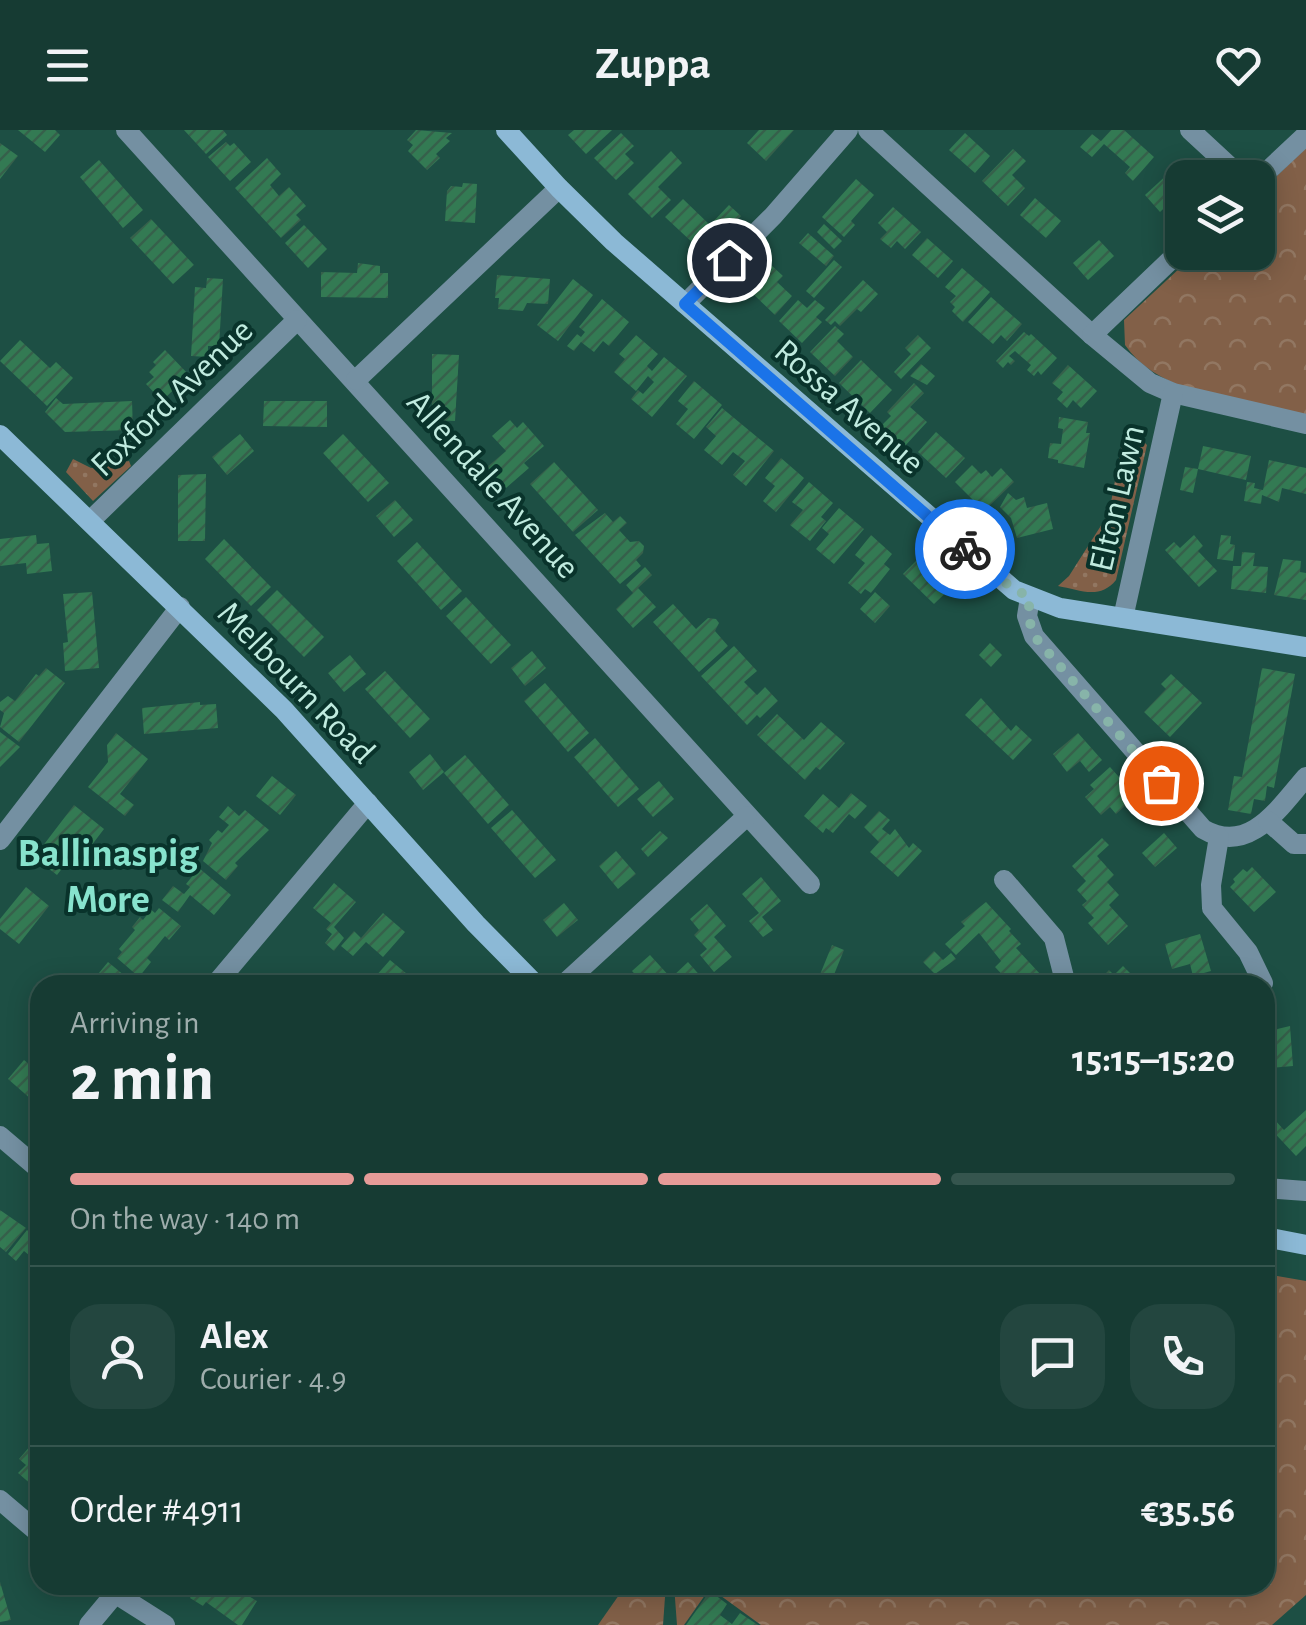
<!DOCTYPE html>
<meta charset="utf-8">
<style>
body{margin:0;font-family:"Alegreya Sans",sans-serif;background:#23463f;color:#f1f3f6;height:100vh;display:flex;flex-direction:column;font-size:38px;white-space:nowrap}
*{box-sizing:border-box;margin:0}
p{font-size:32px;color:#9eadac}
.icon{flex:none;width:55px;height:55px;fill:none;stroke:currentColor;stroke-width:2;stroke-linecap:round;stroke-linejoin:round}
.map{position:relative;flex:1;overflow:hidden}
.side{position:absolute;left:30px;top:845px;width:1245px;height:620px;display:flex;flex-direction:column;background:#163b33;border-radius:30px;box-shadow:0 5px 25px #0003,0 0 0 2px #35554e}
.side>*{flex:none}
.tools{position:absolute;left:1165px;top:30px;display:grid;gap:20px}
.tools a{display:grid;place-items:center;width:110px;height:110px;border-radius:20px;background:#163b33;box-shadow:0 5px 25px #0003,0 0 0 2px #35554e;font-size:50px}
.pin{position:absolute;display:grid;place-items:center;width:85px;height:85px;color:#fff;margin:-42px;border:5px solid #fff;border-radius:50%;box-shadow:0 2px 10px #0007}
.courier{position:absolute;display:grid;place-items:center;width:100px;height:100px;margin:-50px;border:8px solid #1a73e8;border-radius:50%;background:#fff;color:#222;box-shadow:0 2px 12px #0007}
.summary em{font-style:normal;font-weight:600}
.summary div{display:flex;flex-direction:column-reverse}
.summary{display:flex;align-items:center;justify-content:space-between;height:170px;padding:0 40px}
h1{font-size:65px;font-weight:600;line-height:75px}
.bar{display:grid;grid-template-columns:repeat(4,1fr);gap:15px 10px;align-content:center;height:120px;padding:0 40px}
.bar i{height:12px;border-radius:8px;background:#35554e}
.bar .current{background:#e69b98}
.bar p{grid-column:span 4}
.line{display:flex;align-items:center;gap:25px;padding:0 40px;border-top:2px solid #35554e}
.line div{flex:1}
.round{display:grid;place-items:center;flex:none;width:105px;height:105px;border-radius:30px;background:#23463f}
header{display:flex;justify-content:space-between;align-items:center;height:130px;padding:0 40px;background:#163b33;font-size:45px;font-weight:600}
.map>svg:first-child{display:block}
.grass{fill:url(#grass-dots)}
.park{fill:url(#park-crowns)}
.building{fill:url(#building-hatch)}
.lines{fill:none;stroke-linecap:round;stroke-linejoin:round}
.street{stroke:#7490a2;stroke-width:20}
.secondary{stroke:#8cb9d6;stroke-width:20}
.done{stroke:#87b4a9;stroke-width:10;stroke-dasharray:0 18}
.route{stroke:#1a73e8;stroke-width:12}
.labels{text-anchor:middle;stroke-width:8;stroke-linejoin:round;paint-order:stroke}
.street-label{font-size:35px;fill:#c0ebdf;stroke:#09332b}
.quarter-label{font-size:40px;font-weight:bold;fill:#87e3cd;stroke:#09332b}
</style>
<header><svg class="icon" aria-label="menu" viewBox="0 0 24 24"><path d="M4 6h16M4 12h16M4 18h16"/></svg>Zuppa<svg class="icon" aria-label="heart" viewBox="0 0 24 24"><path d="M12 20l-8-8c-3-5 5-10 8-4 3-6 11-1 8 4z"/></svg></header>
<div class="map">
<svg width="1306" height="1495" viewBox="0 0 1306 1495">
<defs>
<pattern id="grass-dots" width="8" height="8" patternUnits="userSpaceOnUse" patternTransform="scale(2.5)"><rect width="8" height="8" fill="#826048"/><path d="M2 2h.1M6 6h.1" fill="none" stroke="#927762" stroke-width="1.8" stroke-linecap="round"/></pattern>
<pattern id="park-crowns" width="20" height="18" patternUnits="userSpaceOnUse" patternTransform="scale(2.5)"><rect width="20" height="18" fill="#826048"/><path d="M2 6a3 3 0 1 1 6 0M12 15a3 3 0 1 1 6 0" fill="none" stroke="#927762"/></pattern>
<pattern id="building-hatch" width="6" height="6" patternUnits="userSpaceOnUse" patternTransform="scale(2.5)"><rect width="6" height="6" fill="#337a53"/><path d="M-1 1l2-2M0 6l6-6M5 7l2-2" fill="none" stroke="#36604b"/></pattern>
</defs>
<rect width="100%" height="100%" fill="#1d4f44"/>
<g class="grass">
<path d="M1123 308H1140L1147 315 1116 450C1100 470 1080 460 1058 456L1069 446 1109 383Z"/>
<path d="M73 329 91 338 129 331 131 336 93 371 66 342Z"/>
</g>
<g class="park">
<path d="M1306 18V286C1248 272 1160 267 1125 215L1124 190 1196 123 1258 122V64Z"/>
<path d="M1265 1144 1306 1151V1465L1272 1495H761L710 1458 684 1495H677L674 1455H1265Z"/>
<path d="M626 1455H647L665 1467 663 1495H598Z"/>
</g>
<g class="building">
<path d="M18 0H55L60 5 45 22Z"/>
<path d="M184 0H223L227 5 206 24Z"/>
<path d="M416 0 452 3 446 8 450 11 436 24 440 28 427 40 408 21 413 15 407 10Z"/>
<path d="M574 0H612L586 24 568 5Z"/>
<path d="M759 0H794L766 31 747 13Z"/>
<path d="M1111 0H1124L1154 27 1133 51 1125 43 1130 37 1104 14 1092 27 1080 17 1092 4 1101 11Z"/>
<path d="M621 3 634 16 625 24 634 33 616 50 594 28Z"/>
<path d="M965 3 990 26 975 43 949 20Z"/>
<path d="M226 12 230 16 234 13 251 32 230 51 208 27Z"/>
<path d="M0 13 18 26 0 49Z"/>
<path d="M1013 19 1026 31 1012 45 1025 58 1008 76 982 51Z"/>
<path d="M671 21 682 33 658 57 671 70 652 88 628 64Z"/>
<path d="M267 28 281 44 270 55 279 66 289 57 306 76 296 85 301 90 281 108 235 58Z"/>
<path d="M99 30 143 80 123 98 80 47Z"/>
<path d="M1170 42 1182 55V61L1160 82 1145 65Z"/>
<path d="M856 49 874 65 851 91 855 95 844 107 822 87Z"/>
<path d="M463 53 477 54 475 93 445 91 447 61 451 56 462 57Z"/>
<path d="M1035 68 1061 91 1046 108 1020 85Z"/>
<path d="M683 69 710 95 729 75 741 86 711 118 700 108 694 114 665 87Z"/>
<path d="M893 77 921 102 905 119 897 111 891 118 880 109 887 102 878 93Z"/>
<path d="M151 89 194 135 173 154 130 108Z"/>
<path d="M824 94 842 111 834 119 817 102Z"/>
<path d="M304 95 327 119 308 138 285 113Z"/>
<path d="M808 103 834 126 826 136 799 113Z"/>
<path d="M927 108 953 131 938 148 912 125Z"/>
<path d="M1099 110 1114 126 1088 150 1073 133Z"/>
<path d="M834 130 842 137 814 168 806 161Z"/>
<path d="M358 133 380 136V143H388V168L321 167V142L357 143Z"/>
<path d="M770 134 783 146 777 152 792 166 775 185 747 158Z"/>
<path d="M962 138 990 162 963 192 952 181 955 177 950 172 956 166 945 157Z"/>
<path d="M497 145 550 149 548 174 527 173 523 181 498 179 499 168H495Z"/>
<path d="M207 148 223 149 219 216H208V227L191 226 195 157 206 158Z"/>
<path d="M573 149 593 165 558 211 537 195Z"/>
<path d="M863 150 878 164 861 182 857 179 840 196 835 191 831 195 825 190Z"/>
<path d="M991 167 1022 194 1007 211 1001 205 993 214 968 192Z"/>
<path d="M602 169 629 192 609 216 603 211 594 222 581 212 574 221 567 216 577 204 581 207 585 202 579 197Z"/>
<path d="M798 170 807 178 815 170 825 178 816 187 822 192 802 213 779 191Z"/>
<path d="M835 196 844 204 837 211 853 227 835 246 810 222Z"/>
<path d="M1024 202 1029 206 1031 204 1057 228 1041 245 1038 241 1034 246 1027 240 1031 235 1015 221 1009 226 1015 231 1011 235 1008 232 1003 238 996 231Z"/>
<path d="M636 205 658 224 647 236 652 241 664 227 687 246 652 287 631 269 638 260 643 264 654 252 648 246 636 261 614 242 625 229 619 224Z"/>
<path d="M918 205 931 218 901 249 894 242 911 224 905 218Z"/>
<path d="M20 210 50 238 56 232 73 248 47 276 0 231Z"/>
<path d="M165 220 189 245 162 271 146 254 154 247 149 242 156 235 153 232Z"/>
<path d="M432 224 459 225 455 291 432 290Z"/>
<path d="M861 230 892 260 870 283 839 253Z"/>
<path d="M921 234 935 246 927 255 910 246Z"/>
<path d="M1068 235 1097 261 1081 278 1073 270 1067 278 1057 269 1063 262 1052 253Z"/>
<path d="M694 251 722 275 694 309 676 294 688 279 678 271Z"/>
<path d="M914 253 924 263 910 277 927 292 904 317 881 296 891 286 887 282Z"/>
<path d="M56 268 63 274 132 271 133 300 65 302 45 282Z"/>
<path d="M264 271H327V297L263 296Z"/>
<path d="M722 278 774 321 746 356 733 345 745 331 733 322 722 335 704 320 716 306 706 297Z"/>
<path d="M1059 287 1088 292 1086 303H1090L1084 338 1058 333V330L1048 328 1050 313 1061 314 1063 299 1058 298Z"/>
<path d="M510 290 517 298 523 292 544 316 524 333 529 338 506 358 487 337 506 321 492 306Z"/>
<path d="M936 302 965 328 946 348 918 322Z"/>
<path d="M240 304 254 321 227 345 212 327Z"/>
<path d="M343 304 389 353 368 372 323 323Z"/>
<path d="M1203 316 1251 326 1246 350 1198 339Z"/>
<path d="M781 328 804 348 776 382 763 371 775 356 765 348Z"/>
<path d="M1269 330 1306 338V364L1282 358 1279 372 1262 365 1261 374 1244 371 1247 352 1255 353 1254 358 1263 360Z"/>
<path d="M554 332 598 380 573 402 530 354Z"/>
<path d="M972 335 981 344 986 340 992 347 1001 338 1014 352 984 381 955 352Z"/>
<path d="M1185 337 1198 339 1193 363 1180 360Z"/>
<path d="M206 344 205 411H178V345Z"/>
<path d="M809 352 833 373 821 387 826 391 810 411 790 395 803 380 792 372Z"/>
<path d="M1008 363 1016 370 1024 367 1027 378 1047 373 1053 399 1017 408 1011 388 1000 377Z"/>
<path d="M395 370 413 390 394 407 376 386Z"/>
<path d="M839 378 864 399 834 434 816 419 829 404 822 398Z"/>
<path d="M605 383 613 392 620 386 627 393 619 400 630 412 639 411 644 416 643 423 636 430 641 436 620 454 575 405Z"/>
<path d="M36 405 37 414 49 413 52 441 27 444 26 433 0 436V409Z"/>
<path d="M871 405 892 424 884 434 890 439 871 463 865 459 861 464 848 453 865 433 855 425Z"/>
<path d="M1194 405 1203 416 1198 421 1217 441 1199 457 1165 420 1174 412 1180 418Z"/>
<path d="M1221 405 1231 406 1230 414 1235 415 1233 431 1217 429Z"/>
<path d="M224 409 271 457 251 476 205 429Z"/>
<path d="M417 412 462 461 441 480 397 431Z"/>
<path d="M1242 422 1255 423 1253 436 1268 437 1266 463 1231 459 1233 436H1241Z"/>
<path d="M918 429 949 460 934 474 903 444Z"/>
<path d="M1283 429 1301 431 1300 442 1306 443V470L1274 465Z"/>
<path d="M645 437 652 445 638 458 656 477 633 498 616 479 633 463 626 455Z"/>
<path d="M277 460 324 507 304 527 257 480Z"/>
<path d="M92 462 99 538 65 541 63 513 68 512 63 464Z"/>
<path d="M875 462 890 476 875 493 860 479Z"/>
<path d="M466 467 511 515 491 534 446 486Z"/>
<path d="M673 474 696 499 708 488 716 489 719 493 715 501 728 516 699 542 653 492Z"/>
<path d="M990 513 1002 525 991 537 979 525Z"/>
<path d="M734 516 757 541 744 552 757 565 765 557 778 571 760 588 757 585 747 595 701 546Z"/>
<path d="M532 521 546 538 525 556 511 538Z"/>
<path d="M350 525 366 544 344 562 328 543Z"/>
<path d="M46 538 65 553 19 612 0 597 4 583 0 580V572L8 566 15 571 36 544 39 546Z"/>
<path d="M1262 538 1295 544 1274 658 1267 656 1265 671 1254 669 1251 684 1228 680 1234 646 1242 647Z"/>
<path d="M385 541 430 589 410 608 365 559Z"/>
<path d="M1171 544 1202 573 1170 607 1144 582 1166 559 1161 554Z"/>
<path d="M545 553 589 603 568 622 524 571Z"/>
<path d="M981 568 1011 601 1016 595 1032 610 1013 630 965 585Z"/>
<path d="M200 572V575L216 574 218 598 144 604 142 578Z"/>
<path d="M777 584 804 610 821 592 845 613 820 640 816 637 805 650 757 605Z"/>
<path d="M0 602 20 617 0 637Z"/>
<path d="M116 603 148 629 120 664 134 675 125 686 88 657 108 632 107 615Z"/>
<path d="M1078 603 1102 630 1089 642 1080 631 1067 642 1053 624Z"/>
<path d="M595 608 639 659 618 677 574 627Z"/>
<path d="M430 624 444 642 423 660 409 642Z"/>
<path d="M465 625 509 675 488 694 444 643Z"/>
<path d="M1110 637 1136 666 1116 684 1110 677 1101 685 1085 667 1094 659 1090 655Z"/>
<path d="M272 646 296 665 280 685 256 666Z"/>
<path d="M659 651 674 669 653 687 637 669Z"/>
<path d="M851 663 867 676 855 689 849 684 833 703 826 698 823 703 804 686 823 664 839 678Z"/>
<path d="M74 675 104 699 91 716 83 711 57 745 36 729 41 722 39 721Z"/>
<path d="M228 676 239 686 245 680 269 700 235 733 238 736 226 750 203 731 212 713 209 710 218 700 222 703 229 695 219 687Z"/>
<path d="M512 680 556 730 535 748 491 698Z"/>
<path d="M879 681 890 690 882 699 890 705 895 699 909 718 913 713 922 721 898 747 870 722 879 712 864 697Z"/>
<path d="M660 701 668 708 648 727 641 719Z"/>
<path d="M1164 703 1177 718 1155 737 1142 723Z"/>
<path d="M1102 708 1109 715 1097 726 1114 745 1107 752 1119 765 1109 775 1128 796 1108 815 1088 793 1094 788 1082 775 1087 771 1077 760 1086 751 1072 736Z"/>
<path d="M616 721 636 744 618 759 599 736Z"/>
<path d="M1252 737 1276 762 1254 782 1230 757 1235 752 1233 749 1243 739 1247 742Z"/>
<path d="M199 738 231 765 214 785 190 765 178 782 162 770 173 756 184 764 190 757 186 754Z"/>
<path d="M761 747 781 771 762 787 773 800 763 807 749 791 759 783 742 764Z"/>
<path d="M334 753 356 772 334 797 344 808 334 821 325 813 332 804 326 799 331 793 313 778Z"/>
<path d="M26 757 49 776 19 814 0 799V789Z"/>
<path d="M986 772 1011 799 1009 801 1021 814 1016 818 1041 845 1034 851 1038 855H1012L995 837 1001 831 979 803 956 825 945 814 965 796 961 792Z"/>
<path d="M564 773 578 790 557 807 543 790Z"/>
<path d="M707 774 726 796 714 807 732 827 714 842 700 825 707 819 694 805 699 800 690 789Z"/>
<path d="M148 777 155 783 159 778 181 796 169 810 165 806 147 828 151 832 139 847 117 828 122 822 119 819 135 800 132 797 140 787 143 790 146 786 143 783Z"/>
<path d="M383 783 405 802 383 827 366 812 353 826 341 816 354 801 361 808Z"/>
<path d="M1200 804 1211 841 1193 846 1190 834 1172 839 1165 814Z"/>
<path d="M832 815 844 820 831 852 819 847Z"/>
<path d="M934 821 943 830 951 823 956 829 935 844 923 832Z"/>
<path d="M650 825 671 848 688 832 703 849 696 855H645L632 841Z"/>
<path d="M390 830 407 844 416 855H368Z"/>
<path d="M108 832 136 855H89Z"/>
<path d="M1123 836 1133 846 1123 855H1094L1109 840 1114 845Z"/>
<path d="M1290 896 1293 936 1270 938 1269 929H1265V902Z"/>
<path d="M24 930 40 943V961L32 970 8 949Z"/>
<path d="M1306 980V1016L1296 1026 1267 995 1274 989 1284 1000Z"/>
<path d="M0 1080 26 1098 6 1122 0 1117Z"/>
<path d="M27 1100 35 1107 40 1100V1134L24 1121 16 1131 8 1124Z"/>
<path d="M31 1315 40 1323V1362L18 1343 26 1335 19 1329Z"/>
<path d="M0 1452 11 1490 0 1492Z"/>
<path d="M198 1455H231L257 1471 242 1495H238L206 1472 203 1476 190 1468Z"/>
<path d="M710 1461 727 1474 720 1485 732 1494 740 1483 758 1495H686Z"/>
</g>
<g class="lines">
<g class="street">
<path d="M126 0 810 754"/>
<path d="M868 0 1092 205"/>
<path d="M1190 0 1242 48"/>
<path d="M1258 50 1306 5"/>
<path d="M1182 119 1092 205 1150 253 1173 263 1306 294"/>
<path d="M685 174 773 86 848 0"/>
<path d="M356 250 559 58"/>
<path d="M90 391 297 190"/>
<path d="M1030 468 1027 486 1034 506 1203 699C1249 726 1279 678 1306 647"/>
<path d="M1123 488 1173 263"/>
<path d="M1268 691 1294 714H1306"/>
<path d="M1219 707 1211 755 1212 778 1248 822 1263 853"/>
<path d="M0 710 180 477"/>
<path d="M1004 750 1054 808 1066 855"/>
<path d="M215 855 368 673"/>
<path d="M563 855 747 686"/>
<path d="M0 1006 40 1040"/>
<path d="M1265 1058 1306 1061"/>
<path d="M0 1370 40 1404"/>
<path d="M102 1455 165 1495"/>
<path d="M89 1495 114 1465"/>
</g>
<g class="secondary">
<path d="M506 0 559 58 614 112 1014 460 1060 478 1306 517"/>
<path d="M0 305 284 580 476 794 536 855"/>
<path d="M1265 1107 1306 1115"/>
</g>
</g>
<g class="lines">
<path class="done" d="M965 419 1001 450 1030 468 1028 486 1034 506 1161 653"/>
<path class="route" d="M729 130 685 174 965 419"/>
</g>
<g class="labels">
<g class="street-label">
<text transform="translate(171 267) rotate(-44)" y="12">Foxford Avenue</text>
<text transform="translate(850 276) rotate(41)" y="12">Rossa Avenue</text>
<text transform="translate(494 354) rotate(48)" y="12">Allendale Avenue</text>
<text transform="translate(1116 368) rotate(-77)" y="12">Elton Lawn</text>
<text transform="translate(297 552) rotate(46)" y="12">Melbourn Road</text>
</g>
<g class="quarter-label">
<text x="108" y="736">Ballinaspig<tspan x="108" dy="46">More</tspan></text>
</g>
</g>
</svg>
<div class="tools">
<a><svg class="icon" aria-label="layers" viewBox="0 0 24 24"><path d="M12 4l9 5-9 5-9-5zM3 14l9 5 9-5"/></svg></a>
</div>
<div class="pin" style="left:1161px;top:653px;background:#ea580c"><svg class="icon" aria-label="bag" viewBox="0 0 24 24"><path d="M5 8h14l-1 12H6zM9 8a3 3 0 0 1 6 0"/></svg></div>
<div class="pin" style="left:729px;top:130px;background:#1f2937"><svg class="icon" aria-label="home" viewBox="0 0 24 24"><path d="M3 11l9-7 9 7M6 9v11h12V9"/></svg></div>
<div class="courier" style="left:965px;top:419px"><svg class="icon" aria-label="bike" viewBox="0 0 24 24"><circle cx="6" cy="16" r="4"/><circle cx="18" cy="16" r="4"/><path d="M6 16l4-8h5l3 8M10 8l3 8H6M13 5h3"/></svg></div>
<section class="side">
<div class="summary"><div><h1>2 min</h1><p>Arriving in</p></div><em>15:15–15:20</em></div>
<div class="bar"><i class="current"></i><i class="current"></i><i class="current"></i><i></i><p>On the way · 140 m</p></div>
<div class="line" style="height:180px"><a class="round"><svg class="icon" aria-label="person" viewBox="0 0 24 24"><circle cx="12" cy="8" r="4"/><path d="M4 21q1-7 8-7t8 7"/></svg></a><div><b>Alex</b><p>Courier · 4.9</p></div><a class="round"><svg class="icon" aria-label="chat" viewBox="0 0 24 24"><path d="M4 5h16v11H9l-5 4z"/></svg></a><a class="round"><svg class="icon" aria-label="phone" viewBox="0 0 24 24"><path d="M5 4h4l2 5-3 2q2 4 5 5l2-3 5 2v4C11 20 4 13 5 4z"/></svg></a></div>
<div class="line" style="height:130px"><div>Order #4911</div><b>€35.56</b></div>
</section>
</div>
